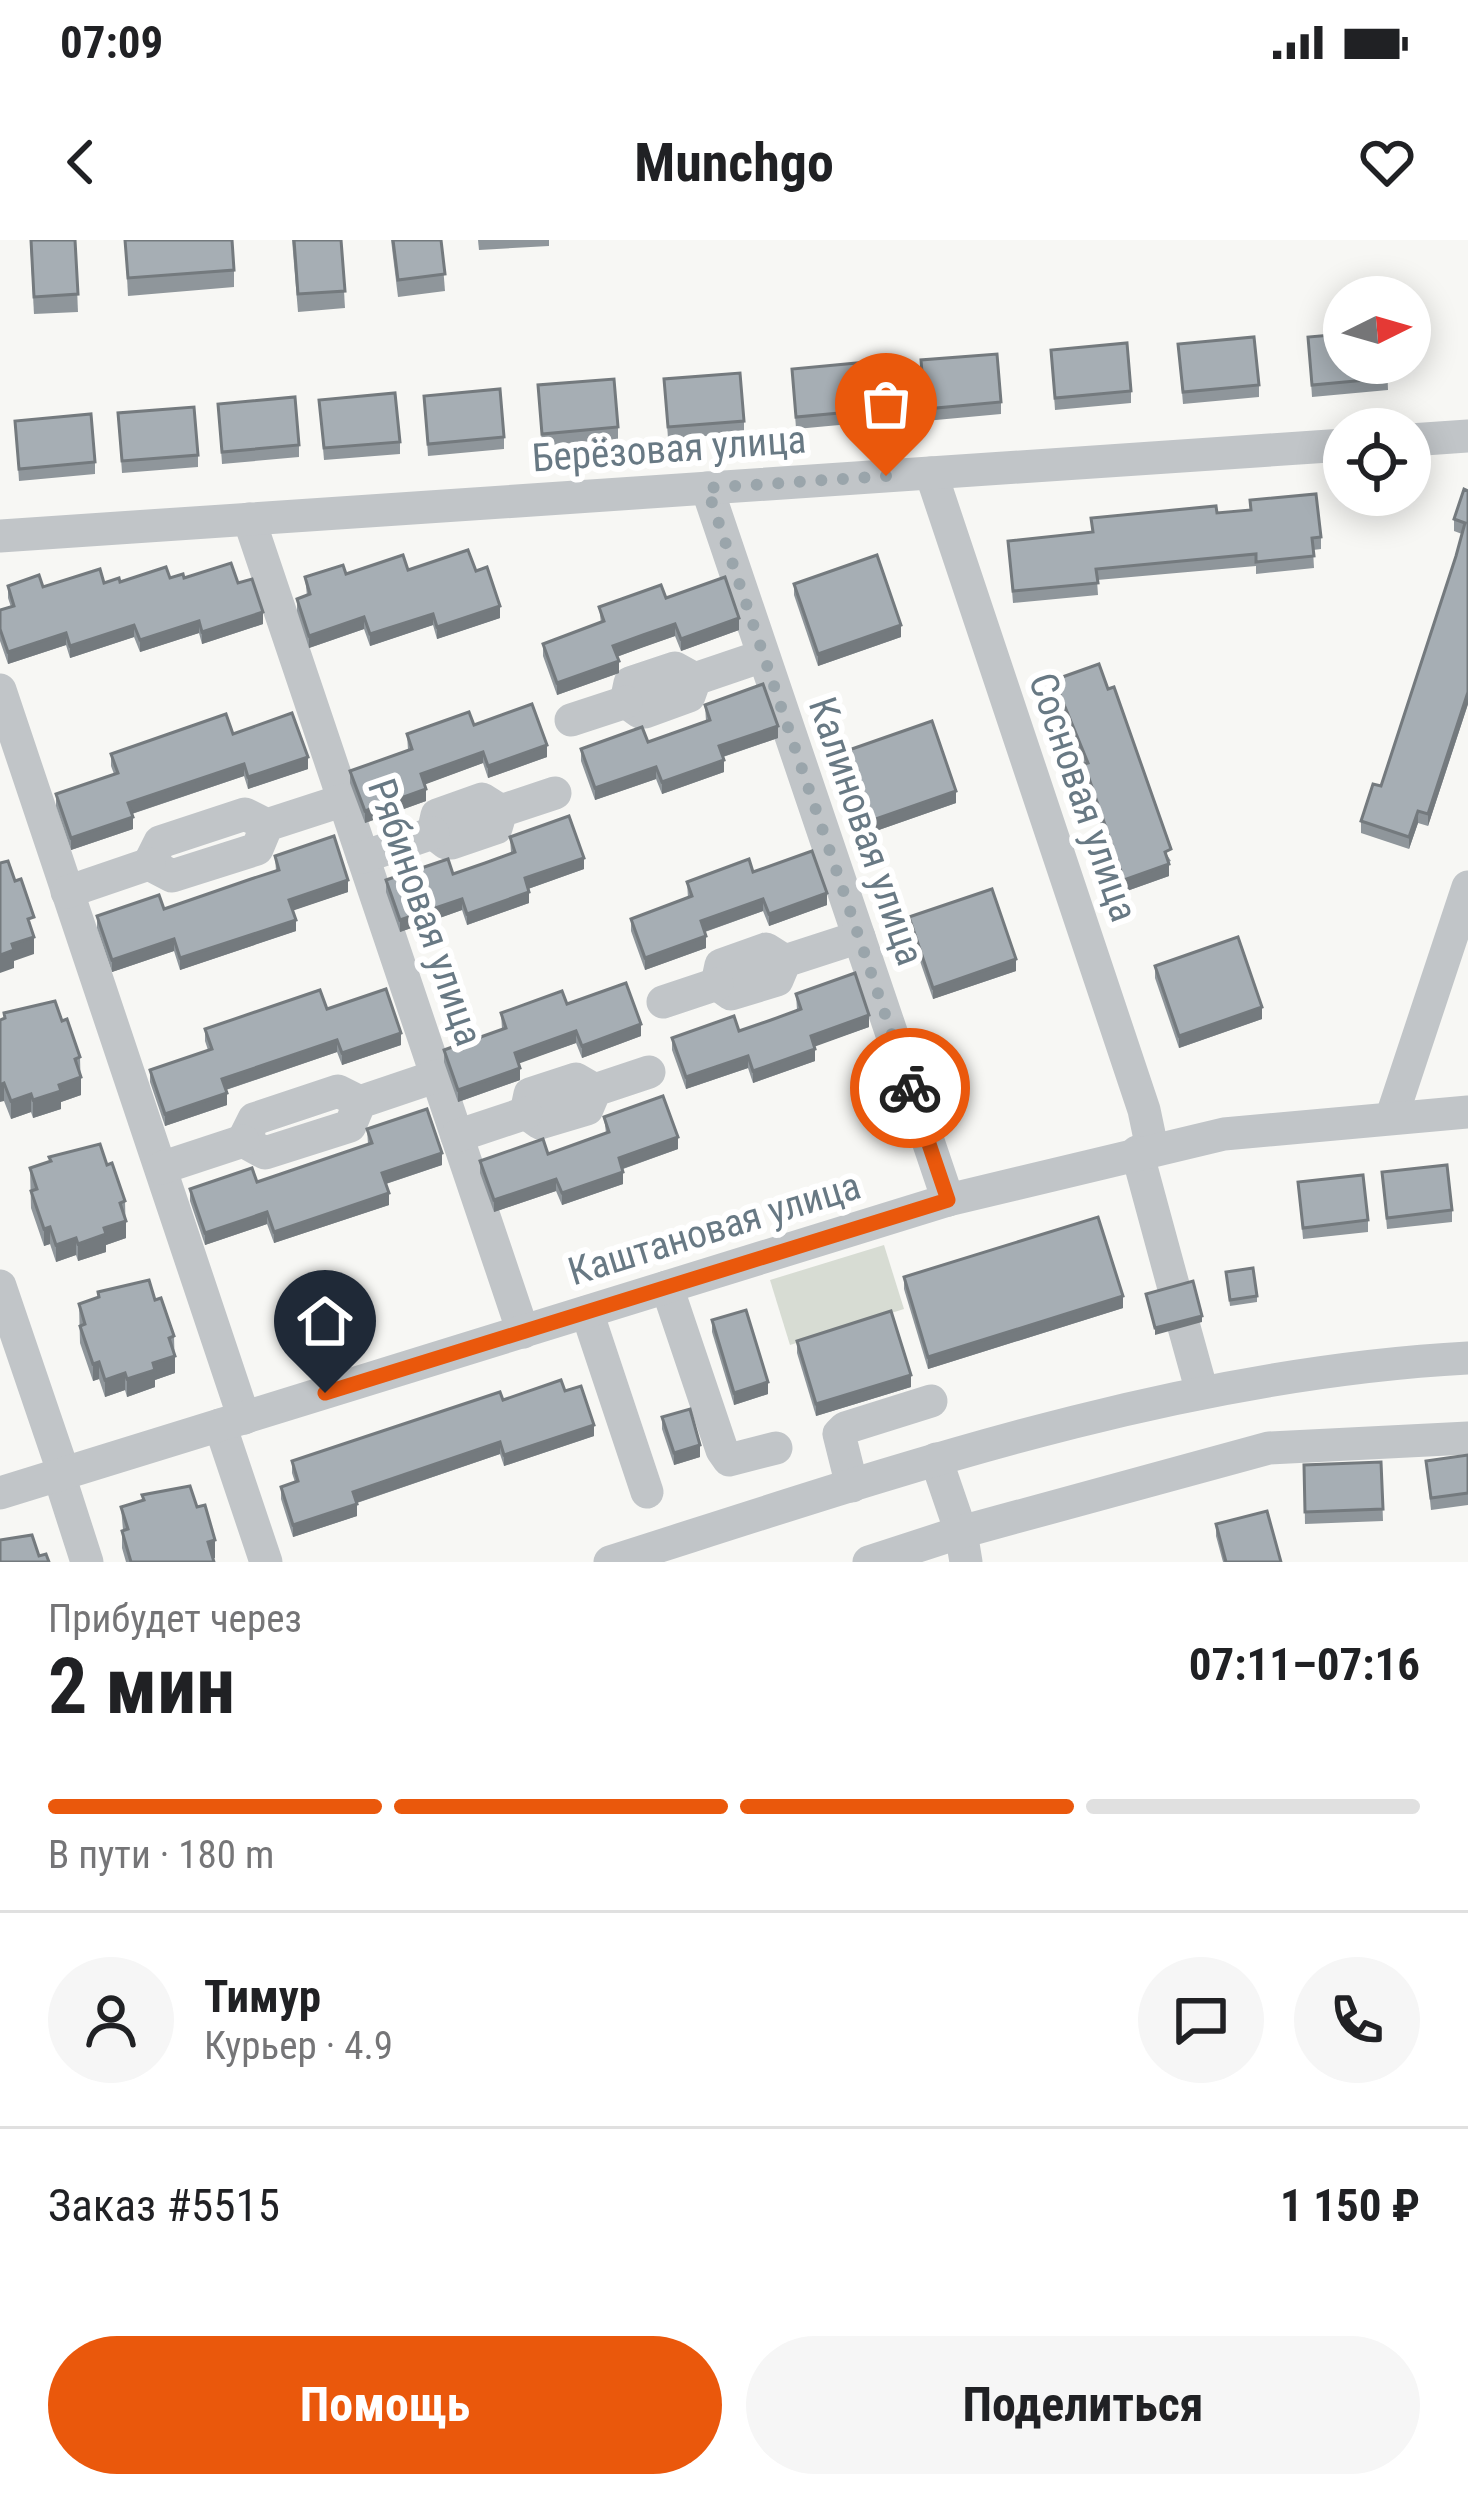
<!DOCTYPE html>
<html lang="ru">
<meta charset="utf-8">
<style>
body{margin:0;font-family:"Roboto Condensed",sans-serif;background:#f6f6f6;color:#202124;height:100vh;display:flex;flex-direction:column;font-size:45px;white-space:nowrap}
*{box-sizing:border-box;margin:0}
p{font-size:39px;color:#757577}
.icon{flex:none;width:66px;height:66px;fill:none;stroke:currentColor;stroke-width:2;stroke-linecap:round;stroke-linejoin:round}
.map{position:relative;height:1322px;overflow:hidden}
.side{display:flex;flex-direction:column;background:#fff;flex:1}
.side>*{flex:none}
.needle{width:78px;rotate:85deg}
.controls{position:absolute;left:1323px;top:36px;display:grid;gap:24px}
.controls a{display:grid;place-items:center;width:108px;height:108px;border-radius:50%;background:#fff;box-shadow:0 6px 30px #0003;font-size:60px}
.pin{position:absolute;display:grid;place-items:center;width:102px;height:102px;color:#fff;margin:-123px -51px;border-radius:50% 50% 50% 0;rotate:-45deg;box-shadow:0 0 12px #0007}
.pin .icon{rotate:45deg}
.courier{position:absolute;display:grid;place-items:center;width:120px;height:120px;margin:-60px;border:9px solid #ea580c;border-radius:50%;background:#fff;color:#222;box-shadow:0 3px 15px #0007}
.overview em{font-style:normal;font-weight:700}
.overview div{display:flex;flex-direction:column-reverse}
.overview{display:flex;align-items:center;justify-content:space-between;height:204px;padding:0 48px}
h1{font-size:78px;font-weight:700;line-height:90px}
.bar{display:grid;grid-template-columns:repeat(4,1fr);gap:18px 12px;align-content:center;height:144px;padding:0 48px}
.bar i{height:15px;border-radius:9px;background:#e0e0e0}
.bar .active{background:#ea580c}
.bar p{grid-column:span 4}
.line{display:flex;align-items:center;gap:30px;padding:0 48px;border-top:3px solid #e0e0e0}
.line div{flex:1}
.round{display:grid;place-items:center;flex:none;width:126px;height:126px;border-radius:63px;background:#f6f6f6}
.cta{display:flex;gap:24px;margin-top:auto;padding:24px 48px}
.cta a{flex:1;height:138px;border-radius:72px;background:#ea580c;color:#fff;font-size:48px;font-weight:700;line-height:138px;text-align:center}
.cta a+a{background:#f6f6f6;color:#202124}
.status{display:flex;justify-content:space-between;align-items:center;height:84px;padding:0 60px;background:#fff;direction:ltr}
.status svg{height:33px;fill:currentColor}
header{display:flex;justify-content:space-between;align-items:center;height:156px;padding:0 48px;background:#fff;font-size:54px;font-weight:700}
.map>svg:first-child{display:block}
.green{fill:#d7dcd3}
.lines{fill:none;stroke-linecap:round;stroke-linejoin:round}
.minor{stroke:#c1c5c8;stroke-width:33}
.wall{fill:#8f969b}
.shaded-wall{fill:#747a7e}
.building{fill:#a6aeb4;stroke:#747a7e;stroke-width:3}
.done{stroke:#9aa5ab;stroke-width:12;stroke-dasharray:0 21.6}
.route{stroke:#ea580c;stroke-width:15}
.labels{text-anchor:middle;stroke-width:12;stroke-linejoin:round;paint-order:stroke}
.street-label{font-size:39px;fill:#687984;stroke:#fff}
</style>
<div class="status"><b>07:09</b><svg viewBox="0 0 49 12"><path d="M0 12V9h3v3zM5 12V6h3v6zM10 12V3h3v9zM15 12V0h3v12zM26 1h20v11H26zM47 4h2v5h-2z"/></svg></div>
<header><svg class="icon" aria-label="back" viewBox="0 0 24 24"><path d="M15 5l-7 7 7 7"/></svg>Munchgo<svg class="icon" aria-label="heart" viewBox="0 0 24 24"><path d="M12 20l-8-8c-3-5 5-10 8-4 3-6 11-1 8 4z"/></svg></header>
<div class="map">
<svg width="1468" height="1322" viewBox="0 0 1468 1322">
<rect width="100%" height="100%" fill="#f7f7f4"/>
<path class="green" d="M884 1005 904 1069 790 1105 770 1040Z"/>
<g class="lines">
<g class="minor">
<path d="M1410 200 1468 196"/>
<path d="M931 233 1144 870 1152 908"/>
<path d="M707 248 948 960"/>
<path d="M249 279 523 1092"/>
<path d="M0 296 1344 205"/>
<path d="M695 439 689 456 645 472H640L626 462 630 443 675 428 695 439 763 416"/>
<path d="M0 450 244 1178"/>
<path d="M571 480 626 462"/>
<path d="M501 571 496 588 452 603H446L433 593 437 575 482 559 501 571 555 553"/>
<path d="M267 585 257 609 172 636 149 624 160 602 245 574 267 585 344 560"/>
<path d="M363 617 433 593"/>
<path d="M67 652 149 624"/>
<path d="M785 721 777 740 731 754 717 744 721 725 766 709 785 721 859 697"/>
<path d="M663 762 717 744"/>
<path d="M595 850 587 869 540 883 526 873 530 854 576 839 595 850 649 832"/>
<path d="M360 862 350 886 265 913 243 901 254 879 338 851 360 862 437 836"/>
<path d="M1392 876 1468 647"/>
<path d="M457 896 526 873"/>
<path d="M1137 912 1175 1052"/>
<path d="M161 928 243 901"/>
<path d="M0 1046 64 1234"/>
<path d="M667 1047 722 1210 729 1220 776 1208"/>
<path d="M587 1072 647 1252"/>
<path d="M1184 1087 1202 1152"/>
<path d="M220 1185 266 1322"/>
<path d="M936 1219 961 1292 966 1322"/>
<path d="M59 1235 87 1322"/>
<path d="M852 1246 839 1194 845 1188 931 1161"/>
<path d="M0 1253 948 960 1224 894 1468 872"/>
<path d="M610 1322C890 1233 1172 1134 1468 1118"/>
<path d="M869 1322 961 1292 1269 1208 1468 1198"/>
</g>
</g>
<g class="wall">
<path d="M30 0H75L78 72 34 74Z"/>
<path d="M125 0 234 30V47L128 56Z"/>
<path d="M292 0H341L345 68 298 72Z"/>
<path d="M391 0H441L445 51 398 57Z"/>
<path d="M478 0H549V6L479 10Z"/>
<path d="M1308 97 1387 123 1388 150 1312 157Z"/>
<path d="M1178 104 1259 145V157L1183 164Z"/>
<path d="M1051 110 1131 151V163L1055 170Z"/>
<path d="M921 120 1001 162V174L925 181Z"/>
<path d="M792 129 872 170V182L796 189Z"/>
<path d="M664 139 744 181V193L668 199Z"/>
<path d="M538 145 618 187V199L542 206Z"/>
<path d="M424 156 504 197V209L428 216Z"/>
<path d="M319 160 400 202V214L324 220Z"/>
<path d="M218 164 299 205V217L222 224Z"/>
<path d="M118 173 198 215V227L122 233Z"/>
<path d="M15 181 95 222V234L19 241Z"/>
<path d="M1464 249 1468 464 1428 586 1418 583 1409 609 1361 593V581L1381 546 1456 316 1462 294 1454 291V279Z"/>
<path d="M1217 273 1321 297V309L1313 310 1314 328 1256 334V326L1097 340 1098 355 1013 363 1008 301 1092 293 1091 278Z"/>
<path d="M408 330 476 331 500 378 437 399 433 385 370 406 364 389 309 408 297 371V359L307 356 305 337Z"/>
<path d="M170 338 238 343 263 384 202 404 199 393 140 412 134 397 70 418 66 405 8 424 0 401V370L11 367 8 358V346L43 347Z"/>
<path d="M794 344 901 397 818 426 794 355Z"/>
<path d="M666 358 739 390 681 411 675 396 643 407 617 417 619 433 557 455 543 416V404L601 383 599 367Z"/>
<path d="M1054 440 1171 621 1168 622 1169 636 1124 652 1084 536V525L1054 452Z"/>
<path d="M705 465 778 498 723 517 724 532 662 554 656 539 595 560 581 521V509L648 502 706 481Z"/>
<path d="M474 485 547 517 488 538 483 523 425 544 426 561 365 583 350 543V531L408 510 407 494Z"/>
<path d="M233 494 308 529 248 549 244 536 132 574 133 589 71 610 56 566V554L114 534 111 526V514Z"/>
<path d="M849 510 956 563 873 592 849 522Z"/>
<path d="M510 597 584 629 528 649 529 663 467 685 462 670 400 692 386 652V640L453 634 511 613Z"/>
<path d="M275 616 348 652 293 670 296 691 180 730 174 711 112 732 97 688V676L164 669 276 631Z"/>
<path d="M753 632 827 665 769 686 763 671 705 692 706 708 645 730 631 691V679L688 658 687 642Z"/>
<path d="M909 677 1016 731 933 759 909 689Z"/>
<path d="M1155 726 1262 779 1179 808 1155 738Z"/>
<path d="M796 754 869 787 814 806 815 821 753 843 748 828 686 849 672 810V798L739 791 797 770Z"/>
<path d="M567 764 641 796 582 818 576 803 518 823 520 840 458 862 444 822V810L502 789 501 773Z"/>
<path d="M327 769 401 805 342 825 337 812 226 850 227 865 165 886 150 842V830L208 810 205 801V789Z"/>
<path d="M4 773 62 781 80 817 81 855 61 862V869L33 878 31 872 11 879 4 861Z"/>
<path d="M604 877 678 909 623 929V944L562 965 556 951 494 972 480 933V921L548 914 606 893Z"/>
<path d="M367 889 442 925 386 944 389 965 274 1003 267 984 205 1005 190 961V949L257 942 368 904Z"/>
<path d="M49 917 107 925 125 961 126 998 106 1005V1012L78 1021 76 1015 56 1022 50 1004 44 1006 31 968 30 928 49 922Z"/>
<path d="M1382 932 1452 970V982L1387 989Z"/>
<path d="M1298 942 1368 980V992L1303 999Z"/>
<path d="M1226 1032 1257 1056V1062L1230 1066Z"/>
<path d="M904 1037 1123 1068 928 1129 904 1049Z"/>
<path d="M98 1052 155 1060 174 1096 175 1133 155 1140V1147L127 1157 125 1150 105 1157 99 1139 93 1141 80 1103 79 1064 98 1057Z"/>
<path d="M712 1080 768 1154 734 1165 712 1092Z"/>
<path d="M797 1101 911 1147 816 1176 797 1113Z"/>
<path d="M565 1151 594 1196 504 1226 500 1214 357 1263V1276L293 1297 281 1259V1247L295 1242 292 1233V1221L503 1160Z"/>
<path d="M662 1177 700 1217 674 1225 662 1189Z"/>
<path d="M1468 1215V1265L1431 1270 1426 1221Z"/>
<path d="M1381 1222 1383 1281 1305 1284 1304 1225Z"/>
<path d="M142 1255 215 1318H213L214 1322H126L122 1308V1291L123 1290 121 1267 142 1261Z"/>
<path d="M1216 1284 1281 1322H1223L1216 1296Z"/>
</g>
<g class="shaded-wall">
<path d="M500 366V378L437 399V387Z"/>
<path d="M263 372V384L202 404V392Z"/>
<path d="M433 374V385L370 406V394Z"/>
<path d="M364 377V389L309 408V396Z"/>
<path d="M739 378V390L681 411V399Z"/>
<path d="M199 381V393L140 412V400Z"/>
<path d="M675 384V396L613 418V406Z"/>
<path d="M134 385V397L70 418V406Z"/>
<path d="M901 385V397L818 426V414Z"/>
<path d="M66 393V405L8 424V412Z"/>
<path d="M619 421V433L557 455V443Z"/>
<path d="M1468 452V464L1428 586V574Z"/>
<path d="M778 486V498L719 518V506Z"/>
<path d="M547 505V517L488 538V526Z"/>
<path d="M483 512V523L421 546V534Z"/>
<path d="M308 517V529L248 549V537Z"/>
<path d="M724 520V532L662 554V542Z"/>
<path d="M244 524V536L128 575V563Z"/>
<path d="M656 527V539L595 560V548Z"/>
<path d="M426 549V561L365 583V571Z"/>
<path d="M956 551V563L873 592V580Z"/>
<path d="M1418 571V583L1409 609V597Z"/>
<path d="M133 577V589L71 610V598Z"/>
<path d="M584 618V629L525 650V638Z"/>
<path d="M1169 624V636L1124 652V640Z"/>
<path d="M348 640V652L289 672V660Z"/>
<path d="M529 652V663L467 685V674Z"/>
<path d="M827 653V665L769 686V674Z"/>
<path d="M462 659V670L400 692V680Z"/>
<path d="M763 659V671L701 693V681Z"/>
<path d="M296 680V691L180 730V718Z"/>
<path d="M706 696V708L645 730V718Z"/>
<path d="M34 697V714L14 721V728L0 733V715L12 704Z"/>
<path d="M174 699V711L112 732V720Z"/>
<path d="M1016 719V731L933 759V748Z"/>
<path d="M1262 767V779L1179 808V796Z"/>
<path d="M869 775V787L811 808V796Z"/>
<path d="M641 784V796L582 818V806Z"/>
<path d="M576 791V803L515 825V813Z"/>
<path d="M401 793V805L342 825V813Z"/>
<path d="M337 800V812L222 851V839Z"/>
<path d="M815 809V821L753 843V831Z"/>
<path d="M748 816V828L686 849V837Z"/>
<path d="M520 828V840L458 862V850Z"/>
<path d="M81 837V855L61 862V869L33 878V860L59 845Z"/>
<path d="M4 843V861L0 862V845Z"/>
<path d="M227 853V865L165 886V874Z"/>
<path d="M31 854V872L11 879V861Z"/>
<path d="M678 897V909L619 930V918Z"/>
<path d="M442 913V925L382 945V933Z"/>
<path d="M623 932V944L562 965V953Z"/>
<path d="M556 939V951L494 972V960Z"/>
<path d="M389 953V965L274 1003V992Z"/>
<path d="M267 972V984L205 1005V993Z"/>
<path d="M126 981V998L106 1005V1012L78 1021V1004L104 988Z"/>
<path d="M50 987V1004L44 1006V989Z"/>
<path d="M76 998V1015L56 1022V1005Z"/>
<path d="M1123 1056V1068L928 1129V1117Z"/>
<path d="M1202 1076V1082L1155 1095V1088Z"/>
<path d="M175 1116V1133L155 1140V1147L127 1157V1139L153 1123Z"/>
<path d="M99 1122V1139L93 1141V1124Z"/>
<path d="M125 1133V1150L105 1157V1140Z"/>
<path d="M911 1135V1147L816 1176V1164Z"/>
<path d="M768 1142V1154L734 1165V1153Z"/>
<path d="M594 1185V1196L504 1226V1215Z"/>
<path d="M500 1202V1214L353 1264V1252Z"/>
<path d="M700 1205V1217L674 1225V1213Z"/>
<path d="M357 1264V1276L293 1297V1285Z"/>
<path d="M215 1300V1318L208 1320V1302Z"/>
</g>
<g class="building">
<path d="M31 0H75L78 54 34 57Z"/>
<path d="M125 0H232L234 30 128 38Z"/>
<path d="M294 0H341L345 51 298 54Z"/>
<path d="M393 0H441L445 34 398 40Z"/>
<path d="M1344 94V123H1387L1388 138 1312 145 1308 97Z"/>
<path d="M1254 97 1259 145 1183 152 1178 104Z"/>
<path d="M1127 103 1131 151 1055 158 1051 110Z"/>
<path d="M997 114 1001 162 925 169 921 120Z"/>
<path d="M868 122 872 170 796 177 792 129Z"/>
<path d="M740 133 744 181 668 187 664 139Z"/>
<path d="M614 139 618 187 542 194 538 145Z"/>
<path d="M500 149 504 197 428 204 424 156Z"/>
<path d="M395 153 400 202 324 208 319 160Z"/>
<path d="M295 157 299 205 222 212 218 164Z"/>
<path d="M194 167 198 215 122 221 118 173Z"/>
<path d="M91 174 95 222 19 229 15 181Z"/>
<path d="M1464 249 1468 251V452L1428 574 1418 571 1409 597 1361 581 1373 544 1381 546 1456 316 1465 283 1454 279Z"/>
<path d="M1316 254 1321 297 1312 298 1314 316 1256 322V314L1096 329 1098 343 1013 351 1008 301 1093 292 1091 278 1216 266 1217 273 1251 270 1250 260Z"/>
<path d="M468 310 476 331 487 327 500 366 437 387 433 374 370 394 364 377 309 396 297 359 310 354 305 337 343 325 346 334 403 315 408 330Z"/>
<path d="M877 315 901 385 818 414 794 344Z"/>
<path d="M231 323 238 343 252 339 263 372 202 392 199 381 140 400 134 385 70 406 66 393 8 412 0 389V370L14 366 8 346 39 335 43 347 100 329 104 343 119 338 120 342 166 327 170 338 183 334 184 338Z"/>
<path d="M725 337 739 378 681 399 675 384 643 395 613 406 619 421 557 443 543 404 604 381 599 367 661 345 666 358Z"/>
<path d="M1099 424 1108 449 1114 447 1171 609 1165 612 1169 624 1124 640 1084 524 1088 523 1054 440Z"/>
<path d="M763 444 778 486 719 506 724 520 662 542 656 527 595 548 581 509 642 487 648 502 710 480 705 465Z"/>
<path d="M532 464 547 505 488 526 483 512 421 534 426 549 365 571 350 531 412 509 407 494 469 472 474 485Z"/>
<path d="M292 473 308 517 248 537 244 524 128 563 133 577 71 598 56 554 118 533 111 514 226 474 233 494Z"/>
<path d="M932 481 956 551 873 580 849 510Z"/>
<path d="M569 576 584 618 525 638 529 652 467 674 462 659 400 680 386 640 448 619 453 634 485 623 515 612 510 597Z"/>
<path d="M334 596 348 640 289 660 296 680 180 718 174 699 112 720 97 676 159 655 164 669 251 639 279 630 275 616Z"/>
<path d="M812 611 827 653 769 674 763 659 701 681 706 696 645 718 631 679 692 656 687 642 749 619 753 632Z"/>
<path d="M8 621 15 641 21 639 34 677 28 679 34 697 12 704 14 710 0 715V623Z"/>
<path d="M992 649 1016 719 933 748 909 677Z"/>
<path d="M1238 697 1262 767 1179 796 1155 726Z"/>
<path d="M855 733 869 775 811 796 815 809 753 831 748 816 686 837 672 798 734 776 739 791 771 780 801 769 796 754Z"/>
<path d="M626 743 641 784 582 806 576 791 515 813 520 828 458 850 444 810 506 788 501 773 562 751 567 764Z"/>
<path d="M386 749 401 793 342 813 337 800 222 839 227 853 165 874 150 830 212 809 205 789 320 750 327 769Z"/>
<path d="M55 761 62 781 67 779 80 817 75 819 81 837 59 845 61 851 33 860 31 854 11 861 4 843 0 845V780L5 778 4 773Z"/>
<path d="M663 856 678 897 619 918 623 932 562 953 556 939 494 960 480 921 543 899 548 914 609 892 604 877Z"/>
<path d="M427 869 442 913 382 933 389 953 274 992 267 972 205 993 190 949 252 928 257 942 372 903 367 889Z"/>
<path d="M100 904 107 925 112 923 125 961 120 963 126 981 104 988 106 994 78 1004 76 998 56 1005 50 987 44 989 31 951 37 949 30 928 51 921 49 917Z"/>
<path d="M1447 925 1452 970 1387 978 1382 932Z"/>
<path d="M1363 935 1368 980 1303 988 1298 942Z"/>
<path d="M1098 977 1123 1056 928 1117 904 1037Z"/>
<path d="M1253 1028 1257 1056 1230 1060 1226 1032Z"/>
<path d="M149 1040 155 1060 161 1058 174 1096 169 1098 175 1116 153 1123 155 1130 127 1139 125 1133 105 1140 99 1122 93 1124 80 1086 85 1084 79 1064 99 1057 98 1052Z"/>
<path d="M1193 1041 1202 1076 1155 1088 1146 1054Z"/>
<path d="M746 1070 768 1142 734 1153 712 1080Z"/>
<path d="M891 1071 911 1135 816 1164 797 1101Z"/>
<path d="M561 1140 565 1151 581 1146 594 1185 504 1215 500 1202 353 1252 357 1264 293 1285 281 1247 298 1241 292 1221 500 1152 503 1160Z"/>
<path d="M690 1169 700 1205 674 1213 662 1177Z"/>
<path d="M1468 1215V1253L1431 1258 1426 1221Z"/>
<path d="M1381 1222 1383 1269 1305 1272 1304 1225Z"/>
<path d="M190 1246 197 1267 205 1265 215 1300 208 1302 214 1322H131L122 1291 128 1289 121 1267 144 1260 142 1255Z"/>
<path d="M1267 1271 1281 1322H1226L1216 1284Z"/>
<path d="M32 1295 39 1316 46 1314 49 1322H0V1300Z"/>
</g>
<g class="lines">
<path class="done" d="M886 236 707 248 910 848"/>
<path class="route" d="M325 1153 948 960 910 848"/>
</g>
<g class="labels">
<g class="street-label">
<text transform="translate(669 208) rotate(-4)" y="14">Берёзовая улица</text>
<text transform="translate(1084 557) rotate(71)" y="14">Сосновая улица</text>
<text transform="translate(867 591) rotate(71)" y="14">Калиновая улица</text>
<text transform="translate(426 672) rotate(71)" y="14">Рябиновая улица</text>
<text transform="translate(714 988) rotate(-17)" y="14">Каштановая улица</text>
</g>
</g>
</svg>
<div class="controls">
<a><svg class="needle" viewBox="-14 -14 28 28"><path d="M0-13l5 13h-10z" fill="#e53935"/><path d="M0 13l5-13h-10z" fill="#757577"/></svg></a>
<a><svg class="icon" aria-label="locate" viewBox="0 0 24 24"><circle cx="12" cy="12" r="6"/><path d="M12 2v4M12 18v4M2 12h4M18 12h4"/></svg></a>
</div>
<div class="pin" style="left:886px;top:236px;background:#ea580c"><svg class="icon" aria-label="bag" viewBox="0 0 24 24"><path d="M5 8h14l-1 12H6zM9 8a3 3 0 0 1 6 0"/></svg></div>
<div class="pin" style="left:325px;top:1153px;background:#1f2937"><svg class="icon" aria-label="home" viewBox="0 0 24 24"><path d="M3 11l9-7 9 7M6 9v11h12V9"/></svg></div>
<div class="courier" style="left:910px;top:848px"><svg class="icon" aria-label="bike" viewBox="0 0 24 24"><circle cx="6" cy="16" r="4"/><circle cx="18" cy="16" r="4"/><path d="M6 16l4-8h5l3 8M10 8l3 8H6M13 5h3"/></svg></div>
</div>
<section class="side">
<div class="overview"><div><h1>2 мин</h1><p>Прибудет через</p></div><em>07:11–07:16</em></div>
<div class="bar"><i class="active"></i><i class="active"></i><i class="active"></i><i></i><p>В пути · 180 m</p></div>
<div class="line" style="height:216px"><a class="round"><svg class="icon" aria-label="person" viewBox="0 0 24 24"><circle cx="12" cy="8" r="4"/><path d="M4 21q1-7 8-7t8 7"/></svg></a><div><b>Тимур</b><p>Курьер · 4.9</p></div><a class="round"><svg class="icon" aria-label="chat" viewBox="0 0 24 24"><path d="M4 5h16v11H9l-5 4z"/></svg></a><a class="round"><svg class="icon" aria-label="phone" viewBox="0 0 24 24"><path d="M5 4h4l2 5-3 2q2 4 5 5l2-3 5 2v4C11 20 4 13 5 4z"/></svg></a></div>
<div class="line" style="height:156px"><div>Заказ #5515</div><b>1 150 ₽</b></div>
<div class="cta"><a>Помощь</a><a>Поделиться</a></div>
</section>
